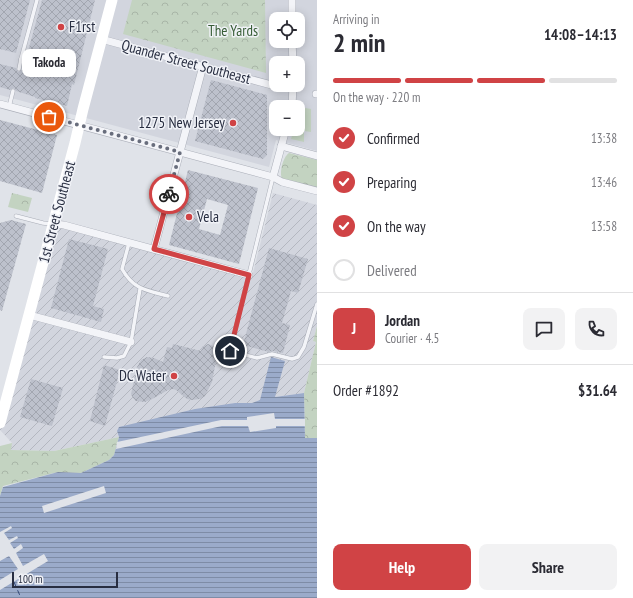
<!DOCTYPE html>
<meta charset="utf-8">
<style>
body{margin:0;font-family:"PT Sans Narrow",sans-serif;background:#f2f2f3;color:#2b2b33;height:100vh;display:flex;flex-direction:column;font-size:15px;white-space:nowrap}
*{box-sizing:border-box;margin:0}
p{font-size:13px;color:#7c7c81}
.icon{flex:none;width:22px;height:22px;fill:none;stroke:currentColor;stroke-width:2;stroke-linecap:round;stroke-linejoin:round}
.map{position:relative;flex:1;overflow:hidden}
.side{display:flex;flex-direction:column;background:#fff;width:316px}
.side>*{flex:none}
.fabs{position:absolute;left:269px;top:12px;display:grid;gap:8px}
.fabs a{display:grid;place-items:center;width:36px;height:36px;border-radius:8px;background:#fff;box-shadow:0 2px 10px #0003;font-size:20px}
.scale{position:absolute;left:12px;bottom:10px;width:106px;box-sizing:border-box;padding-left:4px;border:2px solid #282e41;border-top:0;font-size:11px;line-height:14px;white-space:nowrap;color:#282e41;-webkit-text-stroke:3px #f0f2f7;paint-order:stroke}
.pin{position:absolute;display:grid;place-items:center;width:34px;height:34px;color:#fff;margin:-17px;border:2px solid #fff;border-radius:50%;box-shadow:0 1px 4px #0007}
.courier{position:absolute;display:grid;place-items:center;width:40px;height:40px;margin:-20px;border:3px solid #d04345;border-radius:50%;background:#fff;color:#222;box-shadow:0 1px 5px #0007}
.bubble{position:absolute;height:28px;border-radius:8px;background:#fff;box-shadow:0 2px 10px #0003;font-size:13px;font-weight:600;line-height:28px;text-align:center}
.headline em{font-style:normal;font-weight:600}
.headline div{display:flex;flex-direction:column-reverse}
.headline{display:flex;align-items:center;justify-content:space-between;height:68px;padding:0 16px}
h1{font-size:26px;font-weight:600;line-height:30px}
.bar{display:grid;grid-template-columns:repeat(4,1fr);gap:6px 4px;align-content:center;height:48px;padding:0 16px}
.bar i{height:5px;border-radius:3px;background:#e1e1e2}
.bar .on{background:#d04345}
.bar p{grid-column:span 4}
.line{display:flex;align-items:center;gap:10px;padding:0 16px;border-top:1px solid #e1e1e2}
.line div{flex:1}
.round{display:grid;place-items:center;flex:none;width:42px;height:42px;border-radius:8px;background:#f2f2f3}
ol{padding:0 16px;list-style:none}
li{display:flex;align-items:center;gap:12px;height:44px}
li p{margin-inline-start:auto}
li .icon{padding:4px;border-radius:50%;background:#d04345;color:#fff;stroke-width:4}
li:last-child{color:#7c7c81}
li i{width:22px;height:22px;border:2px solid #e1e1e2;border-radius:50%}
.action{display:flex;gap:8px;margin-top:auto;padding:8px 16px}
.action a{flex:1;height:46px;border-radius:8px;background:#d04345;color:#fff;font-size:16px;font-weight:600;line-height:46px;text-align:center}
.action a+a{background:#f2f2f3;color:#2b2b33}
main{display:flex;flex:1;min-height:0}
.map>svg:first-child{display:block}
.built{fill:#d2d5de;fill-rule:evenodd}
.industrial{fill:url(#industrial-furrows)}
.green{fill:#c3d3c1}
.forest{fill:url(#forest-crowns)}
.water{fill:url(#water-rules)}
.pier{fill:#e0e3e9}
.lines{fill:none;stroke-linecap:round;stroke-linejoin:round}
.ferry{stroke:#324776;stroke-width:1;stroke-dasharray:5 4;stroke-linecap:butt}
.building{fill:url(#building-cross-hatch);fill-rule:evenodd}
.lane-casing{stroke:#a9adb7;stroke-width:4.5}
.street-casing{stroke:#a9adb7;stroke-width:8}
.lane{stroke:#f3f4f8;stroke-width:3.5}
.street{stroke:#f3f4f8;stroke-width:7}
.secondary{stroke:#fff;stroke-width:11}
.done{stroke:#686d7c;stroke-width:4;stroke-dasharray:0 7.2}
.route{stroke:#d04345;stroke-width:5}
.poi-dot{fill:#d04345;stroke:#f0f2f7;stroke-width:1.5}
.labels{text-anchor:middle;stroke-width:3;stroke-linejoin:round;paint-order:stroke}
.poi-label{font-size:15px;fill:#282e41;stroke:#f0f2f7;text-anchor:start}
.park-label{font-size:15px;fill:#375d36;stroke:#f0f2f7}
.street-label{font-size:15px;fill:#282e41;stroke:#f0f2f7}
</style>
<main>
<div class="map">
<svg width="317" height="598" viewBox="0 0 317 598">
<defs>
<pattern id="industrial-furrows" width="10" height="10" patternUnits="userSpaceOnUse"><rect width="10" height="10" fill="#d2d5de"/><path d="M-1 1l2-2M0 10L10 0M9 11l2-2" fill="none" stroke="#b4b7c0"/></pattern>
<pattern id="forest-crowns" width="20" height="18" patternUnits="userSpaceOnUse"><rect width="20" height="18" fill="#c3d3c1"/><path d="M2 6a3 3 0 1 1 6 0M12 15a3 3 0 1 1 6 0" fill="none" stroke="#a8b5a7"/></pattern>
<pattern id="water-rules" width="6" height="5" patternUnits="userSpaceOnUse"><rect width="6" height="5" fill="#9babca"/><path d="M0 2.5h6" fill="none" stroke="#7e8ca6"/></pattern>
<pattern id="building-cross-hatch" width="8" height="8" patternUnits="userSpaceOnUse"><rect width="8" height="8" fill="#bdc1cc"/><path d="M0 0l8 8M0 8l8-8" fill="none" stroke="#a2a6b0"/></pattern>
</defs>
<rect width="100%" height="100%" fill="#e0e3e9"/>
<path class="built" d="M0 0H317V151L276 140 269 167 0 95ZM276 19H298V41H276ZM276 63H298V85H276ZM276 107H298V129H276Z"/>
<path class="industrial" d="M273 193 317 205V326L313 341 316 342 304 393 275 397 252 403H235L117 431 119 437 54 451 10 450 12 443 0 430V417L54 224 252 277Z"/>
<path class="green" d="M300 107 311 109V132L304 131V142L291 139 294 129H298V113Z"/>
<g class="forest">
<path d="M132 0H265L266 73 123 34Z"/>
<path d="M289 153 317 160V189L282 179C279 172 283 157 289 153Z"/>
<path d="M12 193 32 198 28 212 8 207Z"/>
<path d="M317 326V438H305L304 393 316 342 313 341Z"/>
<path d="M119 437 114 455 109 460 81 473 58 472 3 486 0 496V446L12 443 11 450 54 451Z"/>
</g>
<path class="water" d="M271 357 285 361 275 397 304 393 305 438H317V598H0V496L3 487 58 472 81 473 109 460 114 455 119 437 117 431 119 427 195 409 235 403H252L260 400Z"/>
<g class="pier">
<path d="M274 413 275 419H305V426H276V428L250 432 248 426H222L116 449 117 442 221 420H247V417Z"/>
<path d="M104 486 106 493 44 513 42 506Z"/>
<path d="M11 526 12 528 4 533 9 540 17 536 18 538 10 543 14 549 21 544 23 548 16 553 23 566 44 554 48 561 0 590V580L18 569 9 556 0 561V532Z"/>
</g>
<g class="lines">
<path class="ferry" d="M14 582 21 598"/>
</g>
<g class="building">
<path d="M0 0H30L16 53 0 49Z"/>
<path d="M42 0H95L74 85 72 84 67 106 35 98V97L16 91 14 88 10 90 0 87V64L16 68 18 72 22 70 47 76 51 61 27 55Z"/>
<path d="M211 80 267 95V155L263 159 195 141Z"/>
<path d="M0 120 57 135 42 193 0 181Z"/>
<path d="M188 170 258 188 239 264 169 245ZM207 199 228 205 220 235 199 229Z"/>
<path d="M11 220 26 224 2 311 0 310V223Z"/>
<path d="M69 239 108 249 93 306 104 309 101 322 51 308Z"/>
<path d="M269 248 308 259 298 293 291 291 282 323 290 325 283 353 273 351 269 352 243 345Z"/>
<path d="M173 344 201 351 202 347 208 344 211 345 216 348 217 355 212 382 205 396 200 399 192 400 187 399 176 390 173 389 168 390 152 399 145 402 136 401 133 398 131 394 137 367 141 360 147 357 154 358 163 362 167 347 172 348Z"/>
<path d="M104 365 120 370 105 426 90 421Z"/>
<path d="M31 379 63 388 52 426 20 417Z"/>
</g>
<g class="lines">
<defs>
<g id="lane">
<path d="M37 0 21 59 44 66"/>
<path d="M19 69 21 59"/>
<path d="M9 107 13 91"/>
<path d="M273 177 230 351 257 358 272 354 292 359 298 357 304 347 317 304"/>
<path d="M16 216 43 223 51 224"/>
<path d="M129 243 122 269C134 290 146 290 168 296"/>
<path d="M104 357 117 358 124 356 131 342 140 289"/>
</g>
<g id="street">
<path d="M292 0V19"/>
<path d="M101 39 279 87H293"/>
<path d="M292 41 293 63"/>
<path d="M316 94H317"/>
<path d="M0 104 273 177 282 182 317 191"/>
<path d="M292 107 293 85"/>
<path d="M281 146 317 156"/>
<path d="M273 177 286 129"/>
<path d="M54 224 64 225 249 275"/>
<path d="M154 249 203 66"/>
<path d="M29 315 131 342"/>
</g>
</defs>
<use href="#lane" class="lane-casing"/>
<use href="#street" class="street-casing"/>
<use href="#lane" class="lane"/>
<use href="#street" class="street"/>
<path class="secondary" d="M0 423 75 143 83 109 112 0"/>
</g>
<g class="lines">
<path class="done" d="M49 117 180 152 169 194"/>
<path class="route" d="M169 194 154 249 249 275 230 351"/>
</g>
<g class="poi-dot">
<circle cx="61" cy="27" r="4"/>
<circle cx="233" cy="123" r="4"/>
<circle cx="189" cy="217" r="4"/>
<circle cx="174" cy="376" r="4"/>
</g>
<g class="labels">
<g class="poi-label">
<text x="69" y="32">F1rst</text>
<text x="225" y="128" text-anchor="end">1275 New Jersey</text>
<text x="197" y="222">Vela</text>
<text x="166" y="381" text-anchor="end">DC Water</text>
</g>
<g class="park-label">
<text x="233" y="36">The Yards</text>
</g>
<g class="street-label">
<text transform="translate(186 62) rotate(15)" y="5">Quander Street Southeast</text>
<text transform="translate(57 212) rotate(-75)" y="5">1st Street Southeast</text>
</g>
</g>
</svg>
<div class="fabs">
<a><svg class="icon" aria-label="locate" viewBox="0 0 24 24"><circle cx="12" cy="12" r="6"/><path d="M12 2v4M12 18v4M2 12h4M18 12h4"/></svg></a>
<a>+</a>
<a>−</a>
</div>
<div class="scale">100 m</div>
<div class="pin" style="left:49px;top:117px;background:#ea580c"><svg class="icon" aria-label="bag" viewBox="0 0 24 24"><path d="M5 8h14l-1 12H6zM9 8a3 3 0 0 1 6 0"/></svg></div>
<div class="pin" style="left:230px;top:351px;background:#1f2937"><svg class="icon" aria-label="home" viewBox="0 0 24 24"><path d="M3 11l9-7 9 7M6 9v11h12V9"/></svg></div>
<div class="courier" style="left:169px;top:194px"><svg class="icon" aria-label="bike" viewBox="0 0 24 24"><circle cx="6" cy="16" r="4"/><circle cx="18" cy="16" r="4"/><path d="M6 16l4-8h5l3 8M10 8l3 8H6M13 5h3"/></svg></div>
<div class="bubble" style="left:22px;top:49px;width:54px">Takoda</div>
</div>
<section class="side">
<div class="headline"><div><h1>2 min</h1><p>Arriving in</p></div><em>14:08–14:13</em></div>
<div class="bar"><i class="on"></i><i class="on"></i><i class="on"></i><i></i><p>On the way · 220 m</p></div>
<ol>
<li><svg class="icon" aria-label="check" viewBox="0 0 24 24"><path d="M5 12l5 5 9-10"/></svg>Confirmed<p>13:38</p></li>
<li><svg class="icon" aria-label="check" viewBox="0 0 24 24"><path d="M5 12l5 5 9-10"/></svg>Preparing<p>13:46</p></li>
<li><svg class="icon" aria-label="check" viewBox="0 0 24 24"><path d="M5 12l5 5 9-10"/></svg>On the way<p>13:58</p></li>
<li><i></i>Delivered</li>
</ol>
<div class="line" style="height:72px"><b class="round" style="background:#d04345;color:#fff">J</b><div><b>Jordan</b><p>Courier · 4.5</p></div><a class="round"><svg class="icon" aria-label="chat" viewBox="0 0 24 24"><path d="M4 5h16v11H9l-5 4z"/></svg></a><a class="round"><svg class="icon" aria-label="phone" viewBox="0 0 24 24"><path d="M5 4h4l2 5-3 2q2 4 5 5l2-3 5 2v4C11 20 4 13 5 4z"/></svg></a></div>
<div class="line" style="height:52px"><div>Order #1892</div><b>$31.64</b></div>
<div class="action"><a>Help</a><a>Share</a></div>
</section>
</main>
